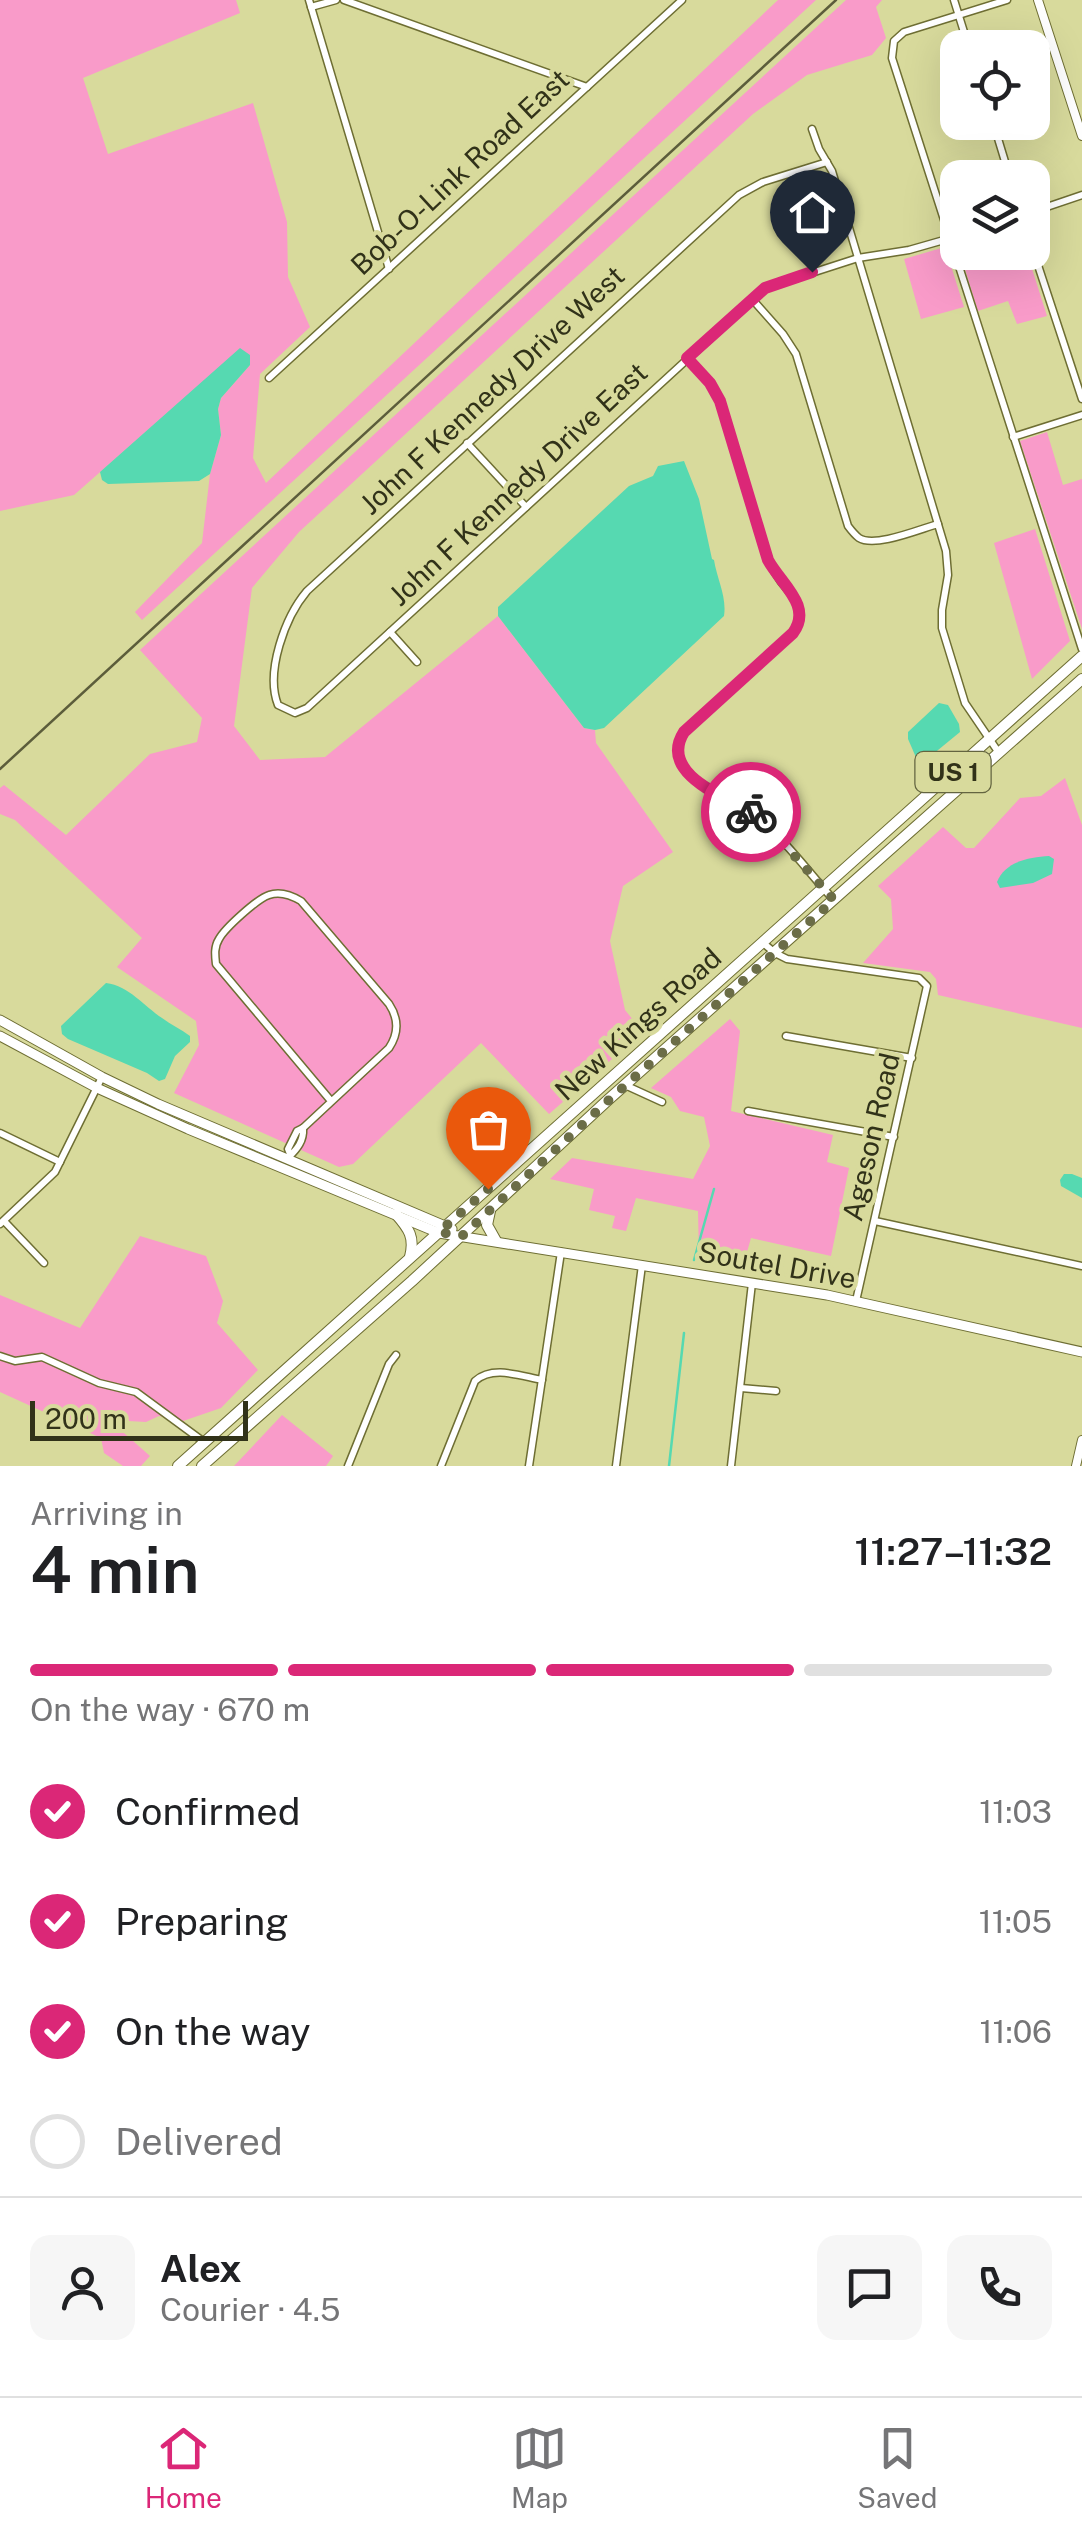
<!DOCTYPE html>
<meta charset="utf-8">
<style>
body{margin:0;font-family:"Public Sans",sans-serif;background:#f6f6f6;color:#202124;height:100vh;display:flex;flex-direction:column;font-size:38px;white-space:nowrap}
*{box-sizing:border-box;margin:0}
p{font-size:32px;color:#757577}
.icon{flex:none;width:55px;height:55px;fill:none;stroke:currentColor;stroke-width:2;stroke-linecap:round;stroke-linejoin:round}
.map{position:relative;height:1466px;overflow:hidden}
.panel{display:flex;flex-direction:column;background:#fff;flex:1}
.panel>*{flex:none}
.fabs{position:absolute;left:940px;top:30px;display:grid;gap:20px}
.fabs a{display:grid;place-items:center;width:110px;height:110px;border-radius:20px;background:#fff;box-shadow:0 10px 40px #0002;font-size:50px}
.scale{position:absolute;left:30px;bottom:25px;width:218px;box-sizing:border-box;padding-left:10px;border:5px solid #313219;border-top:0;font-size:28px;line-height:35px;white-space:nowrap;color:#313219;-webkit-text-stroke:8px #d8da9c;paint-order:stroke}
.pin{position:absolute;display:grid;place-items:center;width:85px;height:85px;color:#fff;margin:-102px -42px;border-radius:50% 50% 50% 0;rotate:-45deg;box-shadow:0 0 10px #0007}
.pin .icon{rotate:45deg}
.courier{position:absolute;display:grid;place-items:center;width:100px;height:100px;margin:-50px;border:8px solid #db2777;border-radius:50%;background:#fff;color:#222;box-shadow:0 2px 12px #0007}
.head em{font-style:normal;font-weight:600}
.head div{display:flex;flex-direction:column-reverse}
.head{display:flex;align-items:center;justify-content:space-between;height:170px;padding:0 30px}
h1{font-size:65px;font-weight:600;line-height:75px}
.bar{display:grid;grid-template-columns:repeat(4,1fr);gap:15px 10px;align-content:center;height:120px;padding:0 30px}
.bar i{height:12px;border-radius:8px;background:#e0e0e0}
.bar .on{background:#db2777}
.bar p{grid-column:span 4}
.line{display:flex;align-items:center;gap:25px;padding:0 30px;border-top:2px solid #e0e0e0}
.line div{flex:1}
.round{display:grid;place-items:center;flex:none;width:105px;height:105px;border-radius:20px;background:#f6f6f6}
ol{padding:0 30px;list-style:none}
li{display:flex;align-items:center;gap:30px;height:110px}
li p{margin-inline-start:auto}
li .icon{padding:10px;border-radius:50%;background:#db2777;color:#fff;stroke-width:4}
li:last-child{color:#757577}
li i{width:55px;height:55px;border:5px solid #e0e0e0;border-radius:50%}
.menu{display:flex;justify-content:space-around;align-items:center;height:140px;border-top:2px solid #e0e0e0;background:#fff;font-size:28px;color:#757577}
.menu a{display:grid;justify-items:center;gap:5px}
.menu .on{color:#db2777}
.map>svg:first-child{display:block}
.green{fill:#f99bc9}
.water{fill:#56d9b1}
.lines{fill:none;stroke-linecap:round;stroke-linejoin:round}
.stream{stroke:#56d9b1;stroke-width:2.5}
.street-casing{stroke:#6e6e33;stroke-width:9}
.secondary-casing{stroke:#6e6e33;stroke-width:10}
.primary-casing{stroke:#6e6e33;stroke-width:11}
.highway-casing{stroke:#6e6e33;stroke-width:12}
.street{stroke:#fff;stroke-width:6}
.secondary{stroke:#fff;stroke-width:8}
.primary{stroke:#fff;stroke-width:9}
.highway{stroke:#fff;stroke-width:10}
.rail{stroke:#5c5d3b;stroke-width:2.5}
.done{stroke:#6b6d47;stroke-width:10;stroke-dasharray:0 18}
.route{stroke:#db2777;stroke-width:12}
.labels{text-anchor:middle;stroke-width:9;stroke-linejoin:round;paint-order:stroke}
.shield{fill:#d8da9c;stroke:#636440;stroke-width:2.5}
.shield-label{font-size:25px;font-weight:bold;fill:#313219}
.street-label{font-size:28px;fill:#313219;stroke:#d8da9c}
</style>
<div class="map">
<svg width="1082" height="1466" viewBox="0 0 1082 1466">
<rect width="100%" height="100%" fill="#d8da9c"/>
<g class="green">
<path d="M0 0H236L240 13 83 78 108 154 253 103 287 222 288 277 310 327 260 374 253 458 266 483 778 0H816L142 620 135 612 202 543 210 474 221 435 218 409 221 398 250 365 240 349 74 495 0 511Z"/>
<path d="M846 0H882L876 7 886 38 872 55 807 75 753 114 299 532 252 588 234 726 260 760 325 757 498 616 584 728 595 730 596 743 673 852 623 886 610 941 625 1010 643 1032 549 1114 481 1043 353 1164 339 1167 174 1093 199 1045 196 1021 117 967 142 938 15 820 0 814V788L4 785 66 835 150 754 197 742 202 718 140 650Z"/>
<path d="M945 247 964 307 921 319 904 259Z"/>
<path d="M960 253H1027L1047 316 1017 324 1008 301 978 311Z"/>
<path d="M1047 432 1063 485 1082 479V629L1020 441Z"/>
<path d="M1035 529 1070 641 1032 679 994 543Z"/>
<path d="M1065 778 1082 825V1028L938 995 936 979 930 972 863 963 893 929 891 899 878 886 943 827 966 848H974L1020 798 1041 796Z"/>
<path d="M730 1019 740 1031 731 1111 833 1135 827 1162 849 1168 831 1256 751 1238 743 1266 699 1259 698 1211 636 1198 626 1231 612 1228 615 1216 589 1210 594 1189 550 1179 572 1158 693 1179 710 1146 704 1117 680 1111 671 1097 651 1088Z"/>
<path d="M140 1236 206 1256 223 1301 217 1323 258 1370 221 1408 183 1421 159 1416 146 1422 128 1421 124 1433 150 1456 141 1466H123L104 1453 101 1438 0 1392V1295L80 1328Z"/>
<path d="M282 1415 333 1456 326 1466H234Z"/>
</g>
<g class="water">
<path d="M240 348 250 355V365L221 398 218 409 221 435 210 474 199 481 108 484 102 480 100 472Z"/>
<path d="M684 461 699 499 712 559 714 560C717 579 727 597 724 616L604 728 595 730 584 728 498 616V607L629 486 653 476 658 466Z"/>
<path d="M939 703 948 705 959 724 960 732 921 764 918 762 908 739V732Z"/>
<path d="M1049 856 1054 859 1052 874 1033 883 1000 888 997 882C1005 862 1029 857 1049 856Z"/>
<path d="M106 983C129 986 144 1006 162 1018 171 1025 181 1029 190 1036V1042L175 1056 165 1079 159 1081 147 1073 68 1039 62 1034 61 1026Z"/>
<path d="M1064 1174H1072L1082 1178V1198L1061 1186 1060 1180Z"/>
</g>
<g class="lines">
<g class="stream">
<path d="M694 1260 714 1189"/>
<path d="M669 1466 684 1333"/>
</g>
<defs>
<g id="street">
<path d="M309 0 389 269"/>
<path d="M344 0 587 87"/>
<path d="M954 0 969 48"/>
<path d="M1007 0 904 32 894 41 892 58 1082 649"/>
<path d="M311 7 336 0"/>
<path d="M993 122 1010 178"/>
<path d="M812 129 819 149 832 171 946 551 948 575 942 610V628L965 703 999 753"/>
<path d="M827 162 763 182 739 195 307 591C285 617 265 672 278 705L295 713 307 708 765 288 858 258 909 250 958 236"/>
<path d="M1032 212 1082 195"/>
<path d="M1032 247 1082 399"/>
<path d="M752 299 783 334 796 354 848 526C851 530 855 535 859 538 875 548 920 529 938 524"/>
<path d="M687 358 710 383 720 401 768 560C772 568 776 575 781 582 795 599 809 612 793 633L684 731C654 778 736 798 760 819 787 842 809 873 833 899"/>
<path d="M269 378 682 0"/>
<path d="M1013 437 1082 415"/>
<path d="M467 443 526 507"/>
<path d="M390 632 417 662"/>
<path d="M762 942 775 953 787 959 919 978 927 986 856 1301"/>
<path d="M786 1036 912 1058"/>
<path d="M627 1086 662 1102"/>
<path d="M748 1111 894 1137"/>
<path d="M0 1133 60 1162"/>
<path d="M290 1154 288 1149 297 1131 303 1128 389 1048C399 1033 399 1019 389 1004L301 901C291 895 280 891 269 895 257 899 225 928 219 939 214 947 215 955 216 964L331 1101"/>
<path d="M289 1157C297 1149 304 1141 303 1128"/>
<path d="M4 1221 44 1263"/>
<path d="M875 1221 1082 1266"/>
<path d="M0 1224 55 1172 102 1077"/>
<path d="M0 1356 15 1361 42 1357 99 1383 136 1392 204 1442"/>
<path d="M741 1388 776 1391"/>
<path d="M348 1466 389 1364 396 1355"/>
<path d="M441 1466 475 1381C493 1365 520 1376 542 1380"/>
<path d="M529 1466 561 1252"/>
<path d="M616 1466 642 1265"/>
<path d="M731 1466 752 1283"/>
</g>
<g id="secondary">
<path d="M1038 0 1082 136"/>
<path d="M1076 1466 1082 1440"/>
</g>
<g id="primary">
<path d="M0 1020 102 1077 158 1104 452 1229"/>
<path d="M0 1036 97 1088 188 1129 439 1233 827 1295 1082 1352"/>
</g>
<g id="highway">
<path d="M490 1211 487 1225 496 1241"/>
<path d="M396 1214C409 1229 415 1237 410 1257"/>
<path d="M178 1466 1082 656"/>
<path d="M202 1466 412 1281 609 1099 1082 679"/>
</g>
</defs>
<use href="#street" class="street-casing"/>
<use href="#secondary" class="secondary-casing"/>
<use href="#primary" class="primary-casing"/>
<use href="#highway" class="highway-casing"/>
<use href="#street" class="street"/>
<use href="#secondary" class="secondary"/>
<use href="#primary" class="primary"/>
<use href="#highway" class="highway"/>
<path class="rail" d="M0 769 836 0"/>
</g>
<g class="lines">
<path class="done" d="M488 1189 439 1232 462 1236 609 1100 834 900 767 825 751 812"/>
<path class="route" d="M751 812C724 797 658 773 684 732L793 633C813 606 781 584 768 560L720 401 710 383 687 358 765 288 812 272"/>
</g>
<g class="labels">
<rect class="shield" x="915.5" y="752" width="75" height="40" rx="8"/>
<g class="shield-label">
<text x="953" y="781">US 1</text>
</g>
<g class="street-label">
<text transform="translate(460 172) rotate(-43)" y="10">Bob-O-Link Road East</text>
<text transform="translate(492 390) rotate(-43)" y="10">John F Kennedy Drive West</text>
<text transform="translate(518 484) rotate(-43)" y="10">John F Kennedy Drive East</text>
<text transform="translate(638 1024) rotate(-42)" y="10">New Kings Road</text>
<text transform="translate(871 1137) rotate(-77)" y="10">Ageson Road</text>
<text transform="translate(777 1265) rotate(10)" y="10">Soutel Drive</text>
</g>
</g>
</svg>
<div class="fabs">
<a><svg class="icon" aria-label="locate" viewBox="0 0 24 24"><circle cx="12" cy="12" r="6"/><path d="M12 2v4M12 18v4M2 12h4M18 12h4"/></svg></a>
<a><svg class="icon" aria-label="layers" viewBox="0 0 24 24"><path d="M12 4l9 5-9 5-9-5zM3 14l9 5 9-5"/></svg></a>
</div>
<div class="scale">200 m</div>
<div class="pin" style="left:488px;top:1189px;background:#ea580c"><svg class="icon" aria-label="bag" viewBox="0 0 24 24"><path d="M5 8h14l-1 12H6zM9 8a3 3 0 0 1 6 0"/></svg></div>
<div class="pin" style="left:812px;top:272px;background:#1f2937"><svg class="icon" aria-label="home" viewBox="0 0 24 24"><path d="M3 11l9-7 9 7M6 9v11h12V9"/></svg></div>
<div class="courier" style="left:751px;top:812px"><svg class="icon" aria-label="bike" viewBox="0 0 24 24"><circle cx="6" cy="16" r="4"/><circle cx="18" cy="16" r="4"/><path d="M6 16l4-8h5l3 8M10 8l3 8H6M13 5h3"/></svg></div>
</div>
<section class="panel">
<div class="head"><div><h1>4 min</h1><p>Arriving in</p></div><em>11:27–11:32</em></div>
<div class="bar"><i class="on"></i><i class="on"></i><i class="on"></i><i></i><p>On the way · 670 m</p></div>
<ol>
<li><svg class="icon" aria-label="check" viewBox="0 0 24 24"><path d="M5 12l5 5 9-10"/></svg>Confirmed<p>11:03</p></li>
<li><svg class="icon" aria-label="check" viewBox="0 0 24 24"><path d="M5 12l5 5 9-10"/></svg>Preparing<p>11:05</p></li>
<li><svg class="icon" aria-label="check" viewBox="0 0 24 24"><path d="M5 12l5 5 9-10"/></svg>On the way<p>11:06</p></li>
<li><i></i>Delivered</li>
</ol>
<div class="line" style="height:180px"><a class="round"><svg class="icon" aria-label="person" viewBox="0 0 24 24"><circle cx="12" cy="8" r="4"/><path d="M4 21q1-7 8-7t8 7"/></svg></a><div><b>Alex</b><p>Courier · 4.5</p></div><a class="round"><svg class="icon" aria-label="chat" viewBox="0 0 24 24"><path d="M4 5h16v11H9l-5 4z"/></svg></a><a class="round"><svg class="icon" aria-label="phone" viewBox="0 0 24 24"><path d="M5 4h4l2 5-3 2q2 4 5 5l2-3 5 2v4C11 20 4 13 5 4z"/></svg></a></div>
</section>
<nav class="menu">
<a class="on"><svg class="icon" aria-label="home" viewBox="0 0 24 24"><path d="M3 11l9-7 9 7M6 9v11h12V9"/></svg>Home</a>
<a><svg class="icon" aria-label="map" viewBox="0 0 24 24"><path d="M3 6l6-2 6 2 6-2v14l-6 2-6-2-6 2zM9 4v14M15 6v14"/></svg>Map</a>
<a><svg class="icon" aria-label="saved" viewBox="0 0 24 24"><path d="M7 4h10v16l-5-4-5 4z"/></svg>Saved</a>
</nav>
